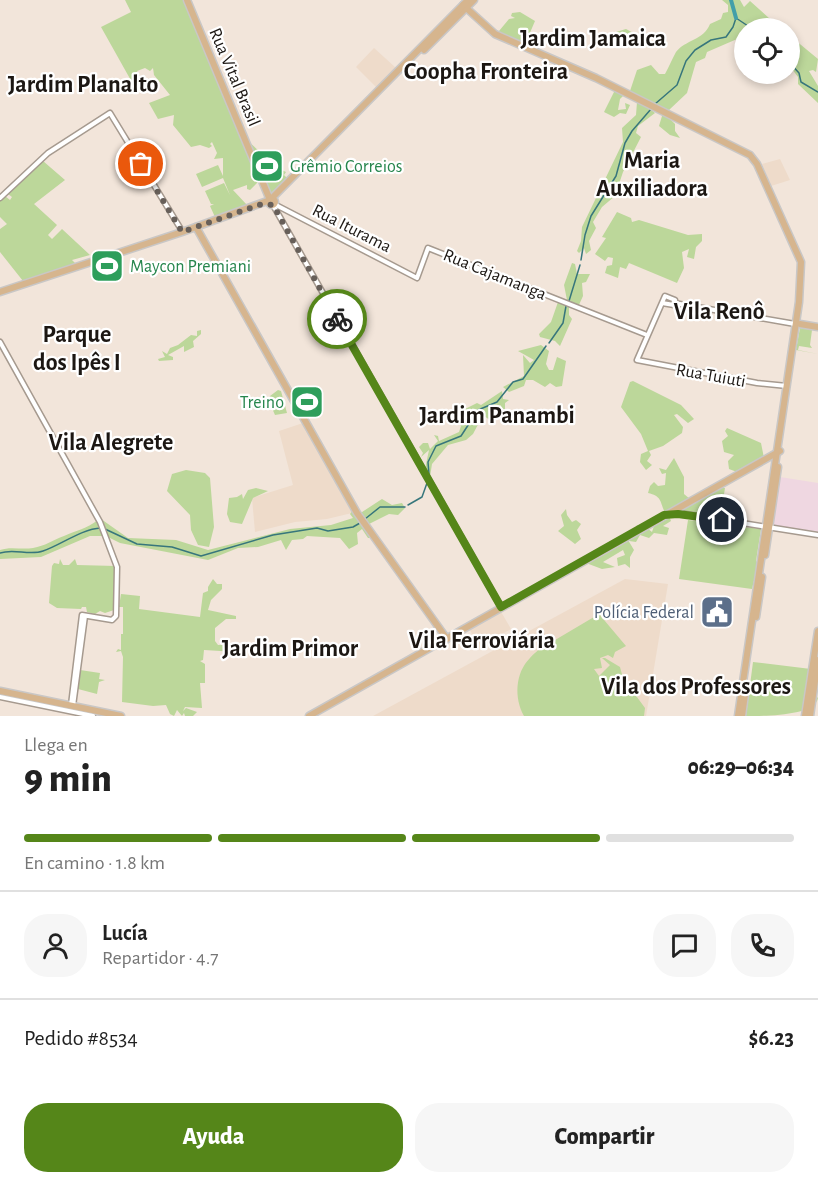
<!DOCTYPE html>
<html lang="es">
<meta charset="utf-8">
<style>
body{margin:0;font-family:"Alegreya Sans",sans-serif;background:#f6f6f6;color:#222;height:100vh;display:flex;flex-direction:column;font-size:22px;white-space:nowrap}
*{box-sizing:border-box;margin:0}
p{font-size:20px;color:#767676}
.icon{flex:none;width:33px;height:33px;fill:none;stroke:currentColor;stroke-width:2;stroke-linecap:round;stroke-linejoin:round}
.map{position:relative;height:716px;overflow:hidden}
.sheet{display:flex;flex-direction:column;background:#fff;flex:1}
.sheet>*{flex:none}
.controls{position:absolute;left:734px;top:18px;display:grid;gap:12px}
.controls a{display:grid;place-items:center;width:66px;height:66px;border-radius:50%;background:#fff;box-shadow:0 3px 9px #0003;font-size:30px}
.pin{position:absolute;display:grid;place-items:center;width:51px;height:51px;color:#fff;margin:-26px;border:3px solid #fff;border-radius:50%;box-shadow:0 2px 6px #0007}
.courier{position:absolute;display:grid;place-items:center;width:60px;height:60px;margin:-30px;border:4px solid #558619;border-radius:50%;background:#fff;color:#222;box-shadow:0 2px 8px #0007}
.overview em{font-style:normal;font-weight:800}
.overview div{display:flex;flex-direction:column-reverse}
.overview{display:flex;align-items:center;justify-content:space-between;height:102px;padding:0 24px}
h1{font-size:39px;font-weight:800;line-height:45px}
.bar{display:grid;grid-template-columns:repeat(4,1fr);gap:9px 6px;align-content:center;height:72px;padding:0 24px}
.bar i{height:8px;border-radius:4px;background:#e0e0e0}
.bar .current{background:#558619}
.bar p{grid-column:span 4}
.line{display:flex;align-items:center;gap:15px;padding:0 24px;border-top:2px solid #e0e0e0}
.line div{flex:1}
.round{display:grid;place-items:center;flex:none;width:63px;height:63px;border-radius:24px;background:#f6f6f6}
.button{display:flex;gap:12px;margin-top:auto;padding:12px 24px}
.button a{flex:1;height:69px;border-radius:24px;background:#558619;color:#fff;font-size:24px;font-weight:800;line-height:69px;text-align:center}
.button a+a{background:#f6f6f6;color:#222}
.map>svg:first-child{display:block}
.built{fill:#eedbca}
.medical{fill:#efd7e1}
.green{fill:#bcd79a}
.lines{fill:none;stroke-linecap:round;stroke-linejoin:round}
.stream{stroke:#37767c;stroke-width:1.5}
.river{stroke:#429fa9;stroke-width:4}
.minor-casing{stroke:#a69a8f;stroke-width:7}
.major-casing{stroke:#c9c7c6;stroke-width:9}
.minor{stroke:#fff;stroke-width:4}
.major{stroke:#d6b58e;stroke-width:6}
.done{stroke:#675f59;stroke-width:6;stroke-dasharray:0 10.8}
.route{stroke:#558619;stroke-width:8}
.labels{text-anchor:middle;stroke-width:4.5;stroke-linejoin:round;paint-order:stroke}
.street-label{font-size:18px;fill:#1c1713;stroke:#fff}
.leisure-label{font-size:18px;fill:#27864d;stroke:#fff;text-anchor:start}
.service-label{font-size:18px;fill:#4e5e75;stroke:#fff;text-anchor:end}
.district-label{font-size:24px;font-weight:bold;fill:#1c1713;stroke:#fff}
</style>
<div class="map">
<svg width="818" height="716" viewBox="0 0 818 716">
<rect width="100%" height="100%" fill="#f2e5da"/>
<g class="built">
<path d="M374 48 396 68 377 88 356 67Z"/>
<path d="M780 159 790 180 771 186 762 164Z"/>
<path d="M303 423 352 513 327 519 295 522 255 532 252 498 293 485 279 431Z"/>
<path d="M625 579 668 584 646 716H373Z"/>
<path d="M500 610 511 629 479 648 469 628Z"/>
</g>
<path class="medical" d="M780 477 818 483V532L773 525Z"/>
<g class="green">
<path d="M125 0H184L262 187 258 182 250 190 247 189V185L233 190 247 205 215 217 210 206 214 204H211L205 191 224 183 230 195 223 178 202 187 196 174 218 165 223 176V158L214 159 217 153 212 142 210 144 212 146 209 148 200 145 191 147 173 125 174 115 158 119 149 103 170 95 154 75 153 68 150 71 145 68 137 71 141 80 138 93 101 27 131 12Z"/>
<path d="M722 0H740L744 7 750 1 780 28H744V36L707 52 705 58 696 62 687 93 669 110 632 94 630 91 637 70 651 65 659 74H665C669 67 672 59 676 52 685 40 704 40 710 24L721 19 723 13 728 12V5Z"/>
<path d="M520 12 535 21 526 42 528 30 522 43 501 35 499 31 509 19 515 18 511 16 512 13Z"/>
<path d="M626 29 641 37 639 46 630 48 624 40 620 39 616 32Z"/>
<path d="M789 35 818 59 816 72 813 70 809 71 818 86V103L798 84V77L789 65Z"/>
<path d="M615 90 624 95 620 99 618 110 626 109 625 103 630 105 626 114 620 113 614 117 604 112Z"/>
<path d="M640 101 655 113 638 126 636 133 641 137 623 172 615 196 602 207 593 222 596 228 589 241 591 250 586 254 584 248 579 253 577 251 581 241 582 227 623 142 622 128 636 115 637 102Z"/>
<path d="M662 116H667L675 124V131L680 138 670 135 659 126Z"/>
<path d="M246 139 260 152 264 151 269 156 268 160 272 163 278 160 275 167 286 172 284 175 288 179 271 195Z"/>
<path d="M43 161 65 180 34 204 57 225 48 235 52 239 62 229 90 255 72 260 76 264 23 281 0 252V229L7 224 0 217V200L5 196 10 200 12 197 8 194Z"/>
<path d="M617 212 631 218 632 222 639 220 688 235 702 234V241L696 247 694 259 687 257 689 249 682 252 684 268 677 283 629 263 626 269 620 267 618 278 605 273 607 266 612 265 613 258 608 257 605 261 595 254 606 238 602 237Z"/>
<path d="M572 263 575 264 577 274H590L586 282 582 283 583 296 578 307 567 300 564 285Z"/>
<path d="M558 302 569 305V315L572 319 560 346 555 341 540 337 539 334 551 322Z"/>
<path d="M800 328 812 330 810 345 812 348 799 346 798 350 818 354 796 350Z"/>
<path d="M201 330V334L193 341 194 347 184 352V346L168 355 173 357V360L159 361 158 359 165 357 162 351 167 354 170 348 178 345 191 335 197 336V331Z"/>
<path d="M541 345 549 351 546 364 549 370H553L557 357 566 361 562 386 556 387 550 383 545 387 533 380H526L524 386 509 392 503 387 524 376 523 355 530 363 534 360 518 351Z"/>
<path d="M633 381 681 405 694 419 688 423 677 414 674 415 683 427 682 433 663 446 649 451 651 455 647 461 652 465 646 470 640 462 641 454 648 451 641 434 621 407 630 382Z"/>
<path d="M278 390 281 391 287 413 275 415 271 406 273 403 270 396Z"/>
<path d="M502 391 503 399 509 400 505 403V410L502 408 499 412 501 405 494 409 491 421 483 415 473 434 466 440 448 445 432 464 430 477 425 469 429 450 421 457 423 453 419 447 423 443H428L430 449 438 441 434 435 438 436 439 441 459 432 461 426 455 419 459 412 477 403 481 405Z"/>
<path d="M727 428 761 443 764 458 737 472 729 469 728 461 734 455 724 452 722 441 728 436 725 431Z"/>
<path d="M674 458 684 477V494L690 499 665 513C660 502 662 496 648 493L650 486 654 482 658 486 665 485 666 473 662 474 659 468 666 470Z"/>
<path d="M186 470 205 473 210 478 214 527 209 547 198 545 191 530 190 515 167 491 172 474Z"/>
<path d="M256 488 268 491 253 498 242 524 230 522 227 514 229 498 237 497 242 494 243 499 248 490Z"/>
<path d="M722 488H725L720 518 673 511Z"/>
<path d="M382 499 392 505 402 503 405 508 398 515 389 514 367 525 359 514Z"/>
<path d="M566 509 567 515 572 522 576 520 581 524 577 530 581 539 575 544 558 531 564 526 561 515Z"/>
<path d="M353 510 373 538H368L362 529 357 533 358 544 349 549 340 538 307 536 303 539 292 540 286 550 281 540 258 547 238 548 208 560 120 543 108 537 101 519 128 538 176 540 208 550 290 529 331 525 353 518 350 514Z"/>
<path d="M669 516 671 521 663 526 669 528 667 535 654 533 649 538 640 535 636 542 629 541 637 525 641 527 642 524 652 532 654 526 651 524Z"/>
<path d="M98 520 104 536H90L41 557 0 559V550C11 546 21 550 33 548 45 546 53 540 64 536 77 530 86 529 98 520Z"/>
<path d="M688 520 761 529 756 561 758 563 752 589 679 579Z"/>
<path d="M628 540 634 550 630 557V568L625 564 618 566 617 558 625 555 623 550 603 562 615 567 602 569 586 563Z"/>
<path d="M60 559 63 565H69L75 559 77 565 116 566 114 610 105 613 100 611 95 614 87 612 86 607H82L81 609 57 608 49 603 52 566 54 563 59 564Z"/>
<path d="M213 579 217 584H222V589L211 600 208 610 236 616V619H226L215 628V641L218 645 235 644 237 652 204 650 203 660 200 661 205 664V683H200L202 708 185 707 183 711 186 708 197 712 193 716H185L184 713 182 716 177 710 174 716 170 714 166 705 153 706 122 702 123 657 121 651 116 652 118 649 121 650V634H123V607H119L121 594 140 596 139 609 200 617 203 593 208 591V587Z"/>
<path d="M599 614 626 646 615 652 613 658 608 655 600 658 602 668 594 669 599 676 610 665 602 658H605L620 667 623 678 645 708 644 716H524C514 698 515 673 530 658 534 653 540 650 542 645L545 646Z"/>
<path d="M753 662 811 669 813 693 818 698C815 716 765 716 746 716Z"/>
<path d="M80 670 100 673 99 679 105 680 99 682 97 694 78 689Z"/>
</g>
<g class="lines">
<g class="stream">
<path d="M789 62 799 73 801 82 818 92"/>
<path d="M655 104 677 85 686 61 695 50 711 40 726 37 733 27 736 18 751 28"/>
<path d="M581 260 585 235 591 216 616 176 625 143 632 131 651 109"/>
<path d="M569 301 580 265"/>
<path d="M549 343 563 323 566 306"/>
<path d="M429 475 428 462 436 446 461 436 478 410 497 402 513 382 523 379 546 346"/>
<path d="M408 505 422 497 427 483"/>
<path d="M365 519 380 507H405"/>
<path d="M105 529 137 544 172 547 201 556 273 535 317 528 328 531 353 527 360 523"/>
<path d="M0 553C14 548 29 556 43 551 61 545 81 529 101 528"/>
</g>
<path class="river" d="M731 0 736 18"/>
<defs>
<g id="minor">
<path d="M0 198 48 153 110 113 182 231"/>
<path d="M274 204 417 278 428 248 647 335"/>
<path d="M273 205 501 607"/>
<path d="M662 303 674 305 675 300 665 296 637 360 757 383 787 386"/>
<path d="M674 303 795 324"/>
<path d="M0 342 100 522 117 567 116 616 112 620 82 615 71 705"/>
<path d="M673 512 818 535"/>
<path d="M0 697 93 716"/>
<path d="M73 706 85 616"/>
</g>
<g id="major">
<path d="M187 0 270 200"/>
<path d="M463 5 495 34 596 78 750 155 757 164 801 262 799 302 738 716"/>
<path d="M424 50 474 0"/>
<circle cx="272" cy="202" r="3"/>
<path d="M196 227 357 513 447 639"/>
<path d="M0 292 182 232 270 200 468 0"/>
<path d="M800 324 818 327"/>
<path d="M765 555 778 467"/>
<path d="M756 617 762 577"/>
<path d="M0 691 121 716"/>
<path d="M309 716 780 451"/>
<path d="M742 716 746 687"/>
<path d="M805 716 818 631"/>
<path d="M810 716 818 660"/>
</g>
</defs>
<use href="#minor" class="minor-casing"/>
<use href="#major" class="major-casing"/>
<use href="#minor" class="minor"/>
<use href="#major" class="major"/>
</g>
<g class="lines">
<path class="done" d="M141 164 182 232 262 204 273 205 337 319"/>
<path class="route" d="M337 319 501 607 664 515 678 514 722 520"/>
</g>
<defs>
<symbol id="stadium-square" viewBox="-11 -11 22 22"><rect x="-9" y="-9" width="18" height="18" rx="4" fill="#2e9e5b" stroke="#fff"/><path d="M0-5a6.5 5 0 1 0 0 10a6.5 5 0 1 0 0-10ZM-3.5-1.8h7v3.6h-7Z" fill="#fff"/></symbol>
<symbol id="civic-square" viewBox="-11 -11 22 22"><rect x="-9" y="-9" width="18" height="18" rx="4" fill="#5c6f8a" stroke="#fff"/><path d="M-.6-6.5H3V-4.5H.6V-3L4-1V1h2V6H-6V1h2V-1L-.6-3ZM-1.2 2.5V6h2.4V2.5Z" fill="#fff"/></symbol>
</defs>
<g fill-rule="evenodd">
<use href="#stadium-square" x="248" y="147" width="38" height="38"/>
<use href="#stadium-square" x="88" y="247" width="38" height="38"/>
<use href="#stadium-square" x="288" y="383" width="38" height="38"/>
<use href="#civic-square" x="698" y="593" width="38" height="38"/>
</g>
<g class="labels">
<g class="street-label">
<text transform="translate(235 77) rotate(67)" y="6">Rua Vital Brasil</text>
<text transform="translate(352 228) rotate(27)" y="6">Rua Iturama</text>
<text transform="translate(495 274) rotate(22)" y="6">Rua Cajamanga</text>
<text transform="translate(711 375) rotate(10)" y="6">Rua Tuiuti</text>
</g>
<g class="leisure-label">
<text x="290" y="172">Grêmio Correios</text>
<text x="130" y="272">Maycon Premiani</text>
<text x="284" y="408" text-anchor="end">Treino</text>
</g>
<g class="service-label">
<text x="694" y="618">Polícia Federal</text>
</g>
<g class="district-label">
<text x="593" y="46">Jardim Jamaica</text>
<text x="486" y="79">Coopha Fronteira</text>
<text x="83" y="92">Jardim Planalto</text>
<text x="652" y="168">Maria<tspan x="652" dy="28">Auxiliadora</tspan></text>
<text x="719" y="319">Vila Renô</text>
<text x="77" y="342">Parque<tspan x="77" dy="28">dos Ipês I</tspan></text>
<text x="497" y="423">Jardim Panambi</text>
<text x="111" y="450">Vila Alegrete</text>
<text x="482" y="648">Vila Ferroviária</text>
<text x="290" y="656">Jardim Primor</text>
<text x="696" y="694">Vila dos Professores</text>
</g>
</g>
</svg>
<div class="controls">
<a><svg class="icon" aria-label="locate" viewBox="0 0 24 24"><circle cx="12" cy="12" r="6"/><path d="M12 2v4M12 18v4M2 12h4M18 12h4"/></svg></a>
</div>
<div class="pin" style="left:141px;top:164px;background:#ea580c"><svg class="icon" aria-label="bag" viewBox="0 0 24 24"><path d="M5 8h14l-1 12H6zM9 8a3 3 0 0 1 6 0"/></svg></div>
<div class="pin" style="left:722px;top:520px;background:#1f2937"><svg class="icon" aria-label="home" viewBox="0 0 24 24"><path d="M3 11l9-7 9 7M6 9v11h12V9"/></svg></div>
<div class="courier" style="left:337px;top:319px"><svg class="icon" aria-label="bike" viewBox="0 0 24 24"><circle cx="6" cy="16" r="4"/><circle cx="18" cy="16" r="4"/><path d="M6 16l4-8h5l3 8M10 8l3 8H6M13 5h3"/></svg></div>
</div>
<section class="sheet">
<div class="overview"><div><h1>9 min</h1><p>Llega en</p></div><em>06:29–06:34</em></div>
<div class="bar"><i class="current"></i><i class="current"></i><i class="current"></i><i></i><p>En camino · 1.8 km</p></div>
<div class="line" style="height:108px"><a class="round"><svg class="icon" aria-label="person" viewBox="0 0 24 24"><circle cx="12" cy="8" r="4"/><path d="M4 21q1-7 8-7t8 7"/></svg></a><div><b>Lucía</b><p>Repartidor · 4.7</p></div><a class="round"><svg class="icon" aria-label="chat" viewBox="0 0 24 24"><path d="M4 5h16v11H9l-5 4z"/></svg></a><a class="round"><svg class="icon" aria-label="phone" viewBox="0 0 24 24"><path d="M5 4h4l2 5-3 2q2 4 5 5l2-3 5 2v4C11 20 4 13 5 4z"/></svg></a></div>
<div class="line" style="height:78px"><div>Pedido #8534</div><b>$6.23</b></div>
<div class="button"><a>Ayuda</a><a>Compartir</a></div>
</section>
